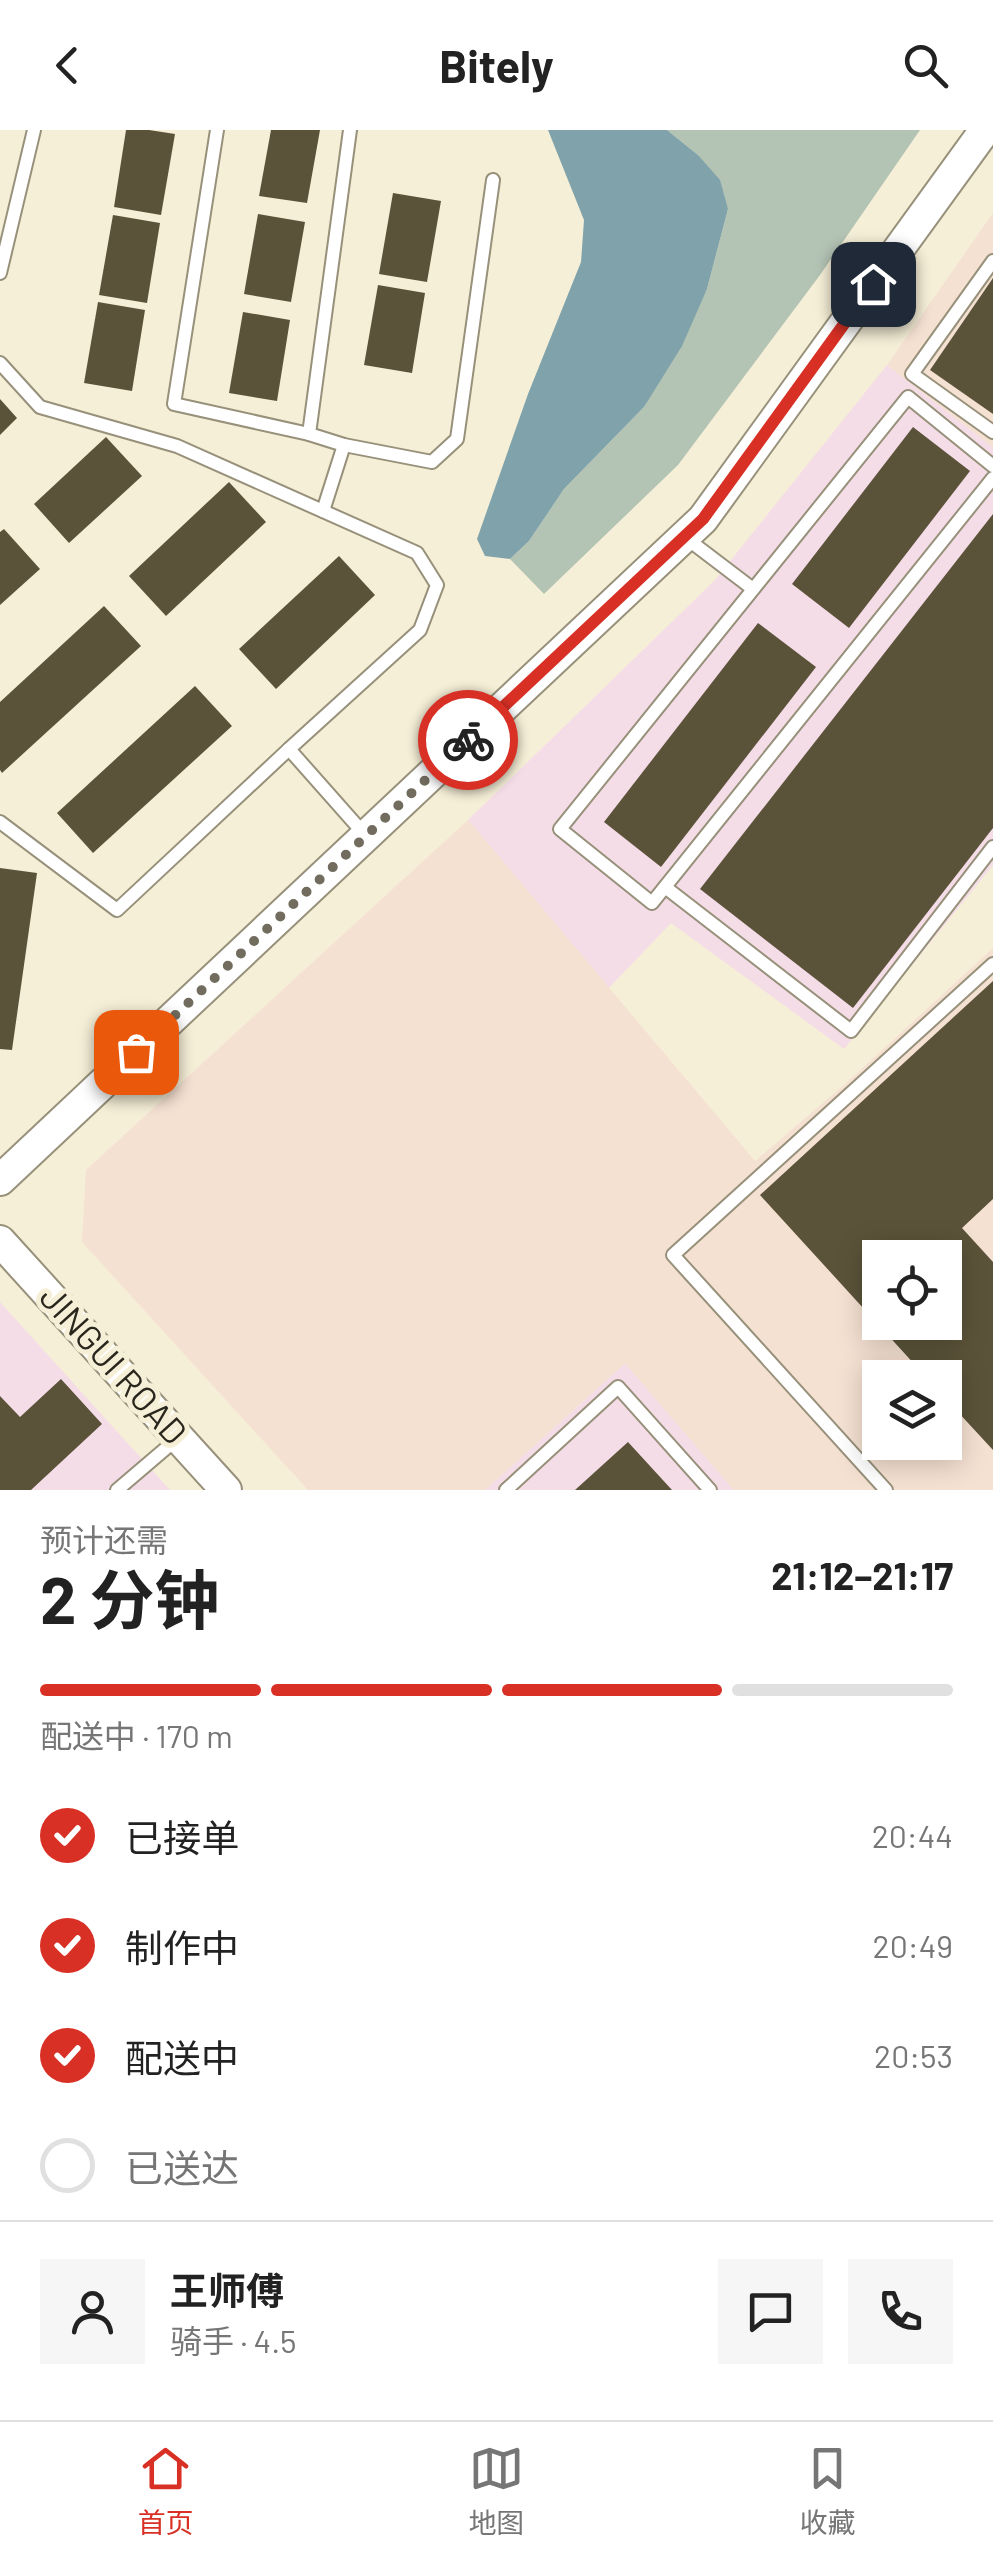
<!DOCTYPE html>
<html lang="zh">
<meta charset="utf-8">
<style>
body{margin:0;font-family:Barlow,"Noto Sans SC",sans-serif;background:#f6f6f6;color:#222;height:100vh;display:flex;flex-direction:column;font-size:38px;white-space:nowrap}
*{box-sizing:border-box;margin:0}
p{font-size:32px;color:#767676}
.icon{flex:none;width:55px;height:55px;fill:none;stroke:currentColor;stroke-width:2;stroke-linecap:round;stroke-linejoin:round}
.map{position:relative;height:1360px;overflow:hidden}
.sheet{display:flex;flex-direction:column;background:#fff;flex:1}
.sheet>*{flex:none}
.controls{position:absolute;left:862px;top:1110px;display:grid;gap:20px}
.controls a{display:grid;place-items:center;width:100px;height:100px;border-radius:0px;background:#fff;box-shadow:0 5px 25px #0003;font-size:50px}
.pin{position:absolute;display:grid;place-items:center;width:85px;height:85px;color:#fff;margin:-42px;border-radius:20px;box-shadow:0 5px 15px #0006}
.courier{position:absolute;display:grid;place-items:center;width:100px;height:100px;margin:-50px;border:8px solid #d93025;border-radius:50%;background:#fff;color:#222;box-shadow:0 2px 12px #0007}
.headline em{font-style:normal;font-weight:700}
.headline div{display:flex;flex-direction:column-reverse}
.headline{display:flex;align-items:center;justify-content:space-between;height:170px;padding:0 40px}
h1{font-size:65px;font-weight:700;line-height:75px}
.bar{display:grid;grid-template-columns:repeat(4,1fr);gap:15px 10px;align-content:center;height:120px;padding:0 40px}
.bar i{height:12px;border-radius:8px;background:#e0e0e0}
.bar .on{background:#d93025}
.bar p{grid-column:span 4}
.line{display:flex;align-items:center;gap:25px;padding:0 40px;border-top:2px solid #e0e0e0}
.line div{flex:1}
.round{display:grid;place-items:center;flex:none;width:105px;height:105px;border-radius:0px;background:#f6f6f6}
ol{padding:0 40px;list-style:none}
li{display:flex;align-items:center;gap:30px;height:110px}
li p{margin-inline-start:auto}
li .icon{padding:10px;border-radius:50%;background:#d93025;color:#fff;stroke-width:4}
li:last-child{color:#767676}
li i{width:55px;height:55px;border:5px solid #e0e0e0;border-radius:50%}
header{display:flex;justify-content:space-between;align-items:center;height:130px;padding:0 40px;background:#fff;font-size:45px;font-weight:700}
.tabs{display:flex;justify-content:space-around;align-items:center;height:140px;border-top:2px solid #e0e0e0;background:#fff;font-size:28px;color:#767676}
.tabs a{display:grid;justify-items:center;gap:5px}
.tabs .on{color:#d93025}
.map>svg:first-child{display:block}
.commercial{fill:#f5dde8}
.industrial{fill:#f5e1d2;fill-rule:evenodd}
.green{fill:#b3c3b4}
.water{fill:#80a3ab}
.building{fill:#5b5339;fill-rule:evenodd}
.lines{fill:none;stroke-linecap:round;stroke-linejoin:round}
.service-casing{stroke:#97907a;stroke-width:16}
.tertiary-casing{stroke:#97907a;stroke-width:34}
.service{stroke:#fff;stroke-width:12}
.tertiary{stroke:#fff;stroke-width:30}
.done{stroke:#716c5e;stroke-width:10;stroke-dasharray:0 18}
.route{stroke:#d93025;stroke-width:12}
.labels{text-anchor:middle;stroke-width:10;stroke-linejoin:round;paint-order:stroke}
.street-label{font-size:35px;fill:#29261d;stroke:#f6efd7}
</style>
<header><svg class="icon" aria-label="back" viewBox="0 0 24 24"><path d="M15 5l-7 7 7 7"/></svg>Bitely<svg class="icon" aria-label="search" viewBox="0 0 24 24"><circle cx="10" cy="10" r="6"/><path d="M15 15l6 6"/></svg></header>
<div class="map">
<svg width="993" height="1360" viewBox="0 0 993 1360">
<rect width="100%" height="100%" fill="#f6efd7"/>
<g class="commercial">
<path d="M887 235 993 317V735L844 919 671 793 609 858 468 690 715 450Z"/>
<path d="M0 1172 170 1360H0Z"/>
<path d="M625 1233 734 1360H485Z"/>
</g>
<g class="industrial">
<path d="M993 83V317L887 235Z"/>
<path d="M468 690 755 1031 844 955 993 818V1360H734L625 1233 485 1360H308L82 1112 86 1040ZM880 1128H945V1192H880ZM880 1248H945V1312H880Z"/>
</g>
<path class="green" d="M667 0H920L820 145 678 335 544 464 510 429 529 411 564 359 644 277 707 159 728 79 698 25Z"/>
<path class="water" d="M548 0H667L698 25 720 50 728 79 707 159 682 216 644 277 564 359 529 411 510 429 485 426 477 409 528 264 581 132 584 90Z"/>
<g class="building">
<path d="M126 0H149L175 4 161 85 114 77Z"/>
<path d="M271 0H320L307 73 259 66Z"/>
<path d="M393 63 441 71 427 152 379 144Z"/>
<path d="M258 84 305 92 291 172 244 164Z"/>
<path d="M113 85 160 93 147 173 99 165Z"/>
<path d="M993 148V284L930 240Z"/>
<path d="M378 155 425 163 412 243 364 235Z"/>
<path d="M98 172 145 180 132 261 84 253Z"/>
<path d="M243 182 290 190 277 271 229 263Z"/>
<path d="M0 269 17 288 0 305Z"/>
<path d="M913 297 970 341 849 498 792 454Z"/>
<path d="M106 307 142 346 69 413 34 374Z"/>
<path d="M229 352 266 392 166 486 129 446Z"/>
<path d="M993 384V698L853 878 700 759Z"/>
<path d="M4 399 40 439 0 475V402Z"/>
<path d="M339 426 375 465 276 559 239 519Z"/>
<path d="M104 476 141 516 2 643 0 640V572Z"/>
<path d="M758 493 816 537 661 737 604 692Z"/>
<path d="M195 556 232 596 93 723 57 683Z"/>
<path d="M0 738 37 743 12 920 0 919Z"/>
<path d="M993 851V1069L962 1098 993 1132V1320L945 1268V1248H927L760 1065ZM880 1128H945V1192H880Z"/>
<path d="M61 1249 102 1294 31 1360H0V1266L20 1287Z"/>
<path d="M628 1312 672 1360H575Z"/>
</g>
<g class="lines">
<defs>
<g id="service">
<path d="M217 0 174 274 309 304"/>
<path d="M993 131 912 244 993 302"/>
<path d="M0 143 34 0"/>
<path d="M0 233 40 277 177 316 417 423 437 455 420 500 289 619 366 706"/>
<path d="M344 315 432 332 457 309 493 50"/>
<path d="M993 336 908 267 560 699 652 773 993 348"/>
<path d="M323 381 344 315 309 304 350 0"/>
<path d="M686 408 753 459"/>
<path d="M0 692 117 780 289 619"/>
<path d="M665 757 851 901 993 717"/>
<path d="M117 1360 178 1308"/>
<path d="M506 1360 618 1257 710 1360"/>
<path d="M886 1360 673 1125 993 834"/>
</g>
<g id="tertiary">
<path d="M0 1050 703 389 985 0"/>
<path d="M0 1111 226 1360"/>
</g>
</defs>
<use href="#service" class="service-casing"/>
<use href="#tertiary" class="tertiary-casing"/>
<use href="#service" class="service"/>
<use href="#tertiary" class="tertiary"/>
</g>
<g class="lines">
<path class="done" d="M136 922 468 610"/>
<path class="route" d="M468 610 703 389 873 154"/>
</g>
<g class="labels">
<g class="street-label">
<text transform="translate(113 1235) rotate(48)" y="12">JINGUI ROAD</text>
</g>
</g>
</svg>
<div class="controls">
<a><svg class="icon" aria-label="locate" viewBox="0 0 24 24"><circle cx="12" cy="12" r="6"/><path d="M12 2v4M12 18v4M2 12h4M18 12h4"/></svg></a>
<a><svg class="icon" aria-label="layers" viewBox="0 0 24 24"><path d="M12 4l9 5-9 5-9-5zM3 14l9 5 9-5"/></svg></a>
</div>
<div class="pin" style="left:136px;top:922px;background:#ea580c"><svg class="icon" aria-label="bag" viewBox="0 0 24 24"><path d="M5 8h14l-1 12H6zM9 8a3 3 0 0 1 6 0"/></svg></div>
<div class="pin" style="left:873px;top:154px;background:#1f2937"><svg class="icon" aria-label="home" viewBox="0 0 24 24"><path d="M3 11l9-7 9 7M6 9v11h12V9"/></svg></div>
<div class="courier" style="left:468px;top:610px"><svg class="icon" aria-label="bike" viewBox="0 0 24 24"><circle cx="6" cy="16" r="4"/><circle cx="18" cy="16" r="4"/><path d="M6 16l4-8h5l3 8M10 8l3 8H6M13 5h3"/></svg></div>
</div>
<section class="sheet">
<div class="headline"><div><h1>2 分钟</h1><p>预计还需</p></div><em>21:12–21:17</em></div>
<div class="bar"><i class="on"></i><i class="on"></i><i class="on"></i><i></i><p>配送中 · 170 m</p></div>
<ol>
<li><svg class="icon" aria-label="check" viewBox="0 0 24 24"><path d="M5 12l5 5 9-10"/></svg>已接单<p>20:44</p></li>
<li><svg class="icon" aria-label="check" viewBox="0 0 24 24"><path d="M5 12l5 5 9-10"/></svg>制作中<p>20:49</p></li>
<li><svg class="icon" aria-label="check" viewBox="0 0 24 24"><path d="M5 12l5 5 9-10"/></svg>配送中<p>20:53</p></li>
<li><i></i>已送达</li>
</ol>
<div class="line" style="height:180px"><a class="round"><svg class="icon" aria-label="person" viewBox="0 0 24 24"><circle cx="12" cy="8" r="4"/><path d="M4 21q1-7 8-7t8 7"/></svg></a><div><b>王师傅</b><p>骑手 · 4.5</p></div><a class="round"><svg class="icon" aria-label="chat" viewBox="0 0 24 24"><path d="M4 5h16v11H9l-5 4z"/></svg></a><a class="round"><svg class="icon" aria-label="phone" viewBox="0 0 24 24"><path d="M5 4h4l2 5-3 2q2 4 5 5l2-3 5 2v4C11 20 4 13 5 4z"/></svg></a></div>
</section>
<nav class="tabs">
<a class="on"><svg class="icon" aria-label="home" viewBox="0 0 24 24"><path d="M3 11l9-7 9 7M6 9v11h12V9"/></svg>首页</a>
<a><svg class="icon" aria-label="map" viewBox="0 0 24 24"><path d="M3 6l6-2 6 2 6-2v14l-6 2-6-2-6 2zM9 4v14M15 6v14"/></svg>地图</a>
<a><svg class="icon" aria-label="saved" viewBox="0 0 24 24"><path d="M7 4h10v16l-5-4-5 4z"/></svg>收藏</a>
</nav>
